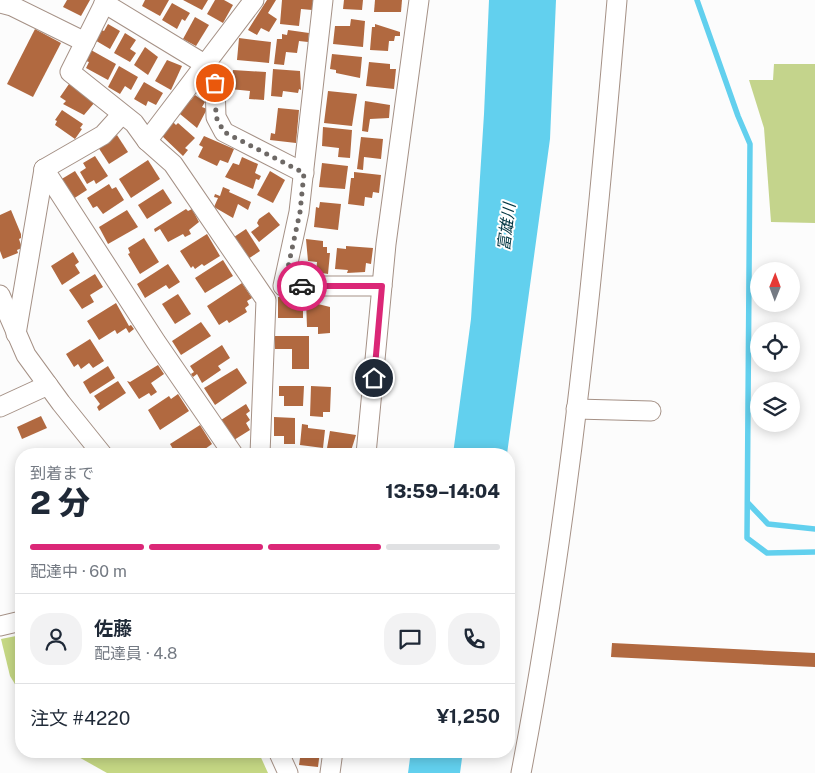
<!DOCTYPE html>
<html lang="ja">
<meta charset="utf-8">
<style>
body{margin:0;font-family:"Public Sans","Noto Sans JP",sans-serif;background:#f2f2f3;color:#1f2937;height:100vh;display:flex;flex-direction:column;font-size:19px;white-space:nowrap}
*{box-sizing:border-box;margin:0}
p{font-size:16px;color:#747a83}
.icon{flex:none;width:28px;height:28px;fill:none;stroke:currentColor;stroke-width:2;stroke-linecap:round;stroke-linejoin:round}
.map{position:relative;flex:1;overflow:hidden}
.drawer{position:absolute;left:15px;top:448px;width:500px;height:310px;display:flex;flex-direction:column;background:#fff;border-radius:20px;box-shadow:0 2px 12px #0003}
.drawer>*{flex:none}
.needle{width:32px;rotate:1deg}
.fabs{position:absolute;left:750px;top:262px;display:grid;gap:10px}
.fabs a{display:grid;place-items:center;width:50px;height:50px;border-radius:50%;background:#fff;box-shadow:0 2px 12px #0003;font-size:25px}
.pin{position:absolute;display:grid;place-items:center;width:42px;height:42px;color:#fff;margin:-21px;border:2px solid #fff;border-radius:50%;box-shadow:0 1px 5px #0007}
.courier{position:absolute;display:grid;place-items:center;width:50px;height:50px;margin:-25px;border:4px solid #db2777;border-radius:50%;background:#fff;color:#222;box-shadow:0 1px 6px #0007}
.head em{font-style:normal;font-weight:800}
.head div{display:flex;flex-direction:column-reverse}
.head{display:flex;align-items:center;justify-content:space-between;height:85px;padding:0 15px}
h1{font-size:32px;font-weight:800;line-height:38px}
.bar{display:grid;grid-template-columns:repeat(4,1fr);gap:8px 5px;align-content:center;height:60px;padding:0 15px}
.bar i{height:6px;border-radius:4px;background:#e0e1e3}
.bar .current{background:#db2777}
.bar p{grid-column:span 4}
.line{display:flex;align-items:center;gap:12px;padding:0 15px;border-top:1px solid #e0e1e3}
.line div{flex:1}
.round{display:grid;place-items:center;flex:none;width:52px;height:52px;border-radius:20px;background:#f2f2f3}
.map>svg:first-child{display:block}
.green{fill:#c4d48c}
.forest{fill:#c5d784}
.water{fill:#62d0ee}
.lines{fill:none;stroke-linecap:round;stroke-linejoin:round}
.stream{stroke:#62d0ee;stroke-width:5.5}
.building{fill:#b16940}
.minor-casing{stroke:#a59186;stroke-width:21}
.minor{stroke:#fff;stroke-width:19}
.done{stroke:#6e6966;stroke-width:5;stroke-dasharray:0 9}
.route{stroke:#db2777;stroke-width:6}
.labels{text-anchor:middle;stroke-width:4;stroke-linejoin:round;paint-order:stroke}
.water-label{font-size:16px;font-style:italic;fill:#003541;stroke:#fff}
</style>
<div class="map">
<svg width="815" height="773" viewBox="0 0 815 773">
<rect width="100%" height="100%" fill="#fcfcfc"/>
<path class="green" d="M774 64H815V223L771 222 764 128 749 80H773Z"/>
<g class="forest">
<path d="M21 635V694L10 676 1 639Z"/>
<path d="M68 751H258L268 773H107Z"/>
</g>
<g class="water">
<path d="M489 0H556L550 139 507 454H453L471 319 484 114Z"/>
<path d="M411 751H463L460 773H408Z"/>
</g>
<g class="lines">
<g class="stream">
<path d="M697 0 738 116 750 144 747 538 767 553 815 552"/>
<path d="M748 503 768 524 815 529"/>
</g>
</g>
<g class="building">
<path d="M67 0H90L81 16 63 7Z"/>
<path d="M145 0H169L160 16 142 6Z"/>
<path d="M183 0H208L202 10Z"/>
<path d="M215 0H224L233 5 223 23 207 14Z"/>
<path d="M267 0H276L268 13 277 19 269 32 261 28 257 35 248 30Z"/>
<path d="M282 0H313L312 10 301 9 299 26 280 24Z"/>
<path d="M344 0H363L362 10 343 9Z"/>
<path d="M375 0H402L401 12H374Z"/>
<path d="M172 3 190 13 185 21 182 19 177 29 162 20Z"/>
<path d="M195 17 209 25 196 46 183 39Z"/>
<path d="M351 19 365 21 363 47 333 44 335 26H350Z"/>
<path d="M108 24 120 31 110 49 93 39 99 29 104 31Z"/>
<path d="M375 24 400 32V36H395L394 41H389L388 51 370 50 372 27H375Z"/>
<path d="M35 29 61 43 33 97 7 84Z"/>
<path d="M288 30 309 33 308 42 299 41 297 53 286 52 284 65 274 64 277 39H282V34L287 35Z"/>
<path d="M125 33 136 40 130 49 136 53 130 62 114 53Z"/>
<path d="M239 38 271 42 269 63 237 60Z"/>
<path d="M145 47 158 57 148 75 134 65Z"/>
<path d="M91 50 116 64 108 80 86 68 89 62 86 61Z"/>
<path d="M332 54 362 57 360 78 336 73V70L330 69Z"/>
<path d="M167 60 182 66 171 90 155 81Z"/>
<path d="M369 62 390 64V69H396L394 89 366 86Z"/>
<path d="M119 66 138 77 131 90 125 86 120 94 108 87Z"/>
<path d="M273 69 300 71 301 90 299 89 298 93 283 91 282 97 271 96Z"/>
<path d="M233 70 266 72 264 100 249 99 250 91 230 89Z"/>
<path d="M144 82 163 93 156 105 148 101 146 106 134 99Z"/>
<path d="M69 84 95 102 84 115 63 104 66 101 60 97Z"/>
<path d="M328 91 357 94 352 126 324 123Z"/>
<path d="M195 95 205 102 202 107 207 109 197 128 180 114 189 98 191 100Z"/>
<path d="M365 101 390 105 389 118 370 119 368 132 362 131Z"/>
<path d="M278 108 299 110 296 143 270 140 271 133 275 134Z"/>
<path d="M62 110 83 124 80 128 82 129 75 139 55 125 57 121 55 120Z"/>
<path d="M173 122 176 125 178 123 195 138 185 148 188 150 183 156 161 135Z"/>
<path d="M323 127 352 130 350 158 338 157 339 148 322 146Z"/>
<path d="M117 135 128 152 109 164 98 147Z"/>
<path d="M204 136 234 149 228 163 220 160 217 166 198 157 203 147 199 145Z"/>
<path d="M361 137 383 139 381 159 364 157 363 170 357 169Z"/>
<path d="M95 156 108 176 96 184 94 180 87 184 80 172 86 168 83 163Z"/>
<path d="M242 157 258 164 255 173 261 176 259 180 256 179 253 189 225 177 233 163 239 165Z"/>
<path d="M148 160 160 179 131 198 119 179Z"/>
<path d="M322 163 348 166 345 189 319 187Z"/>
<path d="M75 171 87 190 73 199 60 180Z"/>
<path d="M270 171 285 180 273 203 257 195Z"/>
<path d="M354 172 381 175 379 193 373 192 372 198 365 197 364 206 348 204 351 178H354Z"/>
<path d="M109 184 112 189 116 187 124 200 103 214 97 206 93 208 87 198Z"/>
<path d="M223 187 230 190 229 192 251 202 248 210 238 204 233 218 214 207 218 198 214 197 215 194 220 196Z"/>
<path d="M163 189 172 203 147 219 138 205Z"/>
<path d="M320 202 341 204 338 230 314 227 316 207 319 208Z"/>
<path d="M186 209 188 211 192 209 199 222 189 230 191 234 185 237 183 234 168 242 160 229 155 232 154 229Z"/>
<path d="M11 210 21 234V238L19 239 22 248 17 250 18 253 3 259 0 251V215Z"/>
<path d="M127 210 138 227 108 244 99 227Z"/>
<path d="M269 212 280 225 259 242 251 232 259 226 257 223 259 219Z"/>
<path d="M246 229 260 251 248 259 234 237Z"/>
<path d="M207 234 220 256 204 266 202 264 195 269 193 266 191 268 180 251Z"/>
<path d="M144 238 159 262 140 274 128 254 130 253 128 248Z"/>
<path d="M306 239 323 241V247H327V253H330L328 274 316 272 317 262 308 261Z"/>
<path d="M346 246 373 248 371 264 366 263 365 272 347 273 348 270 335 269 337 248 346 249Z"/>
<path d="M73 252 79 262 75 265 80 273 62 285 51 266Z"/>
<path d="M223 260 233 276 205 293 195 278Z"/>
<path d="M168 264 180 282 169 289 166 285 145 298 137 284Z"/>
<path d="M95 274 103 287 90 295 94 302 82 309 69 290Z"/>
<path d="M242 283 252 298 247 301 249 305 245 308 247 312 229 323 227 320 219 325 207 306Z"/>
<path d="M178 294 191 314 175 324 162 304Z"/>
<path d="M278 297 303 298V318H278Z"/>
<path d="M306 301 330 307V333L318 334V327H307Z"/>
<path d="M116 303 129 326 131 325 134 329 129 333 126 328 117 334 115 330 99 340 87 321Z"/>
<path d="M201 322 211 336 181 355 172 341Z"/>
<path d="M275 336H309V369H292V349H275Z"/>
<path d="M90 339 104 361 93 368 89 363 81 369 78 364 74 367 66 354Z"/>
<path d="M222 345 230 358 218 366 221 370 202 383 197 374 193 377 191 374 194 372 190 366Z"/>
<path d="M158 365 164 374 151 383 157 392 151 396 149 393 139 399 127 381 130 382Z"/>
<path d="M108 366 115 378 90 394 83 382Z"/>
<path d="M237 368 247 383 215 405 204 388Z"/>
<path d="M118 381 126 393 99 411 97 407 100 404 94 396Z"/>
<path d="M279 386H304L303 406H284V396H279Z"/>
<path d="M311 386 331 387 330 412H323V417L310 416Z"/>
<path d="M178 394 189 411 160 430 148 410 169 396 171 399Z"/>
<path d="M246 404 250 411 246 414 250 420 246 423 250 430 234 440 221 420Z"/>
<path d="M41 416 47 428 22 439 17 427Z"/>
<path d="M274 417 295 418V444H284V436H274Z"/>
<path d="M302 424 308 425V428L325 430 323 448 300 445Z"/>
<path d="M200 425 212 444 198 454H176L170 444Z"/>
<path d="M330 431 356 435 350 454H326Z"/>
<path d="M281 448 307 453V454H280Z"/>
<path d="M612 643 815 653V667L611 657Z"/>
<path d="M301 751H320L318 767 299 765Z"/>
</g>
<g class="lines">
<defs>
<g id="minor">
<path d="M106 0 70 72 134 123 147 141 173 164 266 300 260 454"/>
<path d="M323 0 299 212 283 286H382"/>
<path d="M0 3 12 6 85 42"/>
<path d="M104 3 206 65 215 83 216 117 224 132 304 173"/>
<path d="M147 141 254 0"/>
<path d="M44 169 156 342 233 454"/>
<path d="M44 169 103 135 122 114"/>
<path d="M0 295 26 355 61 403 102 454"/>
<path d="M16 334 44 169"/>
<path d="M0 407 48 385"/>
<path d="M576 409 651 411"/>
<path d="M366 454 386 244 419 0"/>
<path d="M0 626 21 621"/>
<path d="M278 751 288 773"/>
<path d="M330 773 333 751"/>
<path d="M521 773C570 518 595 259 617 0"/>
</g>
</defs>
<use href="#minor" class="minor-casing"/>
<use href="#minor" class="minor"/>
</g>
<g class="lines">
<path class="done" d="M215 83 216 117 224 132 304 173 300 212 284 286H302"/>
<path class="route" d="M302 286H382L374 378"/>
</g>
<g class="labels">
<g class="water-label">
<text transform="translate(506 227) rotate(-83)" y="6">富雄川</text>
</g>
</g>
</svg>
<div class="fabs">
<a><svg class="needle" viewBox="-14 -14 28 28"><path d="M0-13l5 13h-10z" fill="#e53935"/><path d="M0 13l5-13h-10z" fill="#747a83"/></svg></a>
<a><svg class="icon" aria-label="locate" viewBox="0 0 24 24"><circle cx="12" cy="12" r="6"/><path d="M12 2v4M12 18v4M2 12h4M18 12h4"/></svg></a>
<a><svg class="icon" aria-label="layers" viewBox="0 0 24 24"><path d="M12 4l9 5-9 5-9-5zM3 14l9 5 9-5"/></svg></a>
</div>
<div class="pin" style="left:215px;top:83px;background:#ea580c"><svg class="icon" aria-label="bag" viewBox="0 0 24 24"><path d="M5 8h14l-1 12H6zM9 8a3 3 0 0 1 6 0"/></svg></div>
<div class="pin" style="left:374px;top:378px;background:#1f2937"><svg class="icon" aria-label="home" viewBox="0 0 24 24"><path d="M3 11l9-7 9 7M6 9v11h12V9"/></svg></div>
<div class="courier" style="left:302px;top:286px"><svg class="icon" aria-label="car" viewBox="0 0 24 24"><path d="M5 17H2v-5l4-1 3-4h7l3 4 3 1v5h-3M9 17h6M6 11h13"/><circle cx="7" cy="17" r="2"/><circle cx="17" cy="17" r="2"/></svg></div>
<section class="drawer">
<div class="head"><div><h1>2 分</h1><p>到着まで</p></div><em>13:59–14:04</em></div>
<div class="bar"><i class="current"></i><i class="current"></i><i class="current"></i><i></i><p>配達中 · 60 m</p></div>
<div class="line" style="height:90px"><a class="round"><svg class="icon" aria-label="person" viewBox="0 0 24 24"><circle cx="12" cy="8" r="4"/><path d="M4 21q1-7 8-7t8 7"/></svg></a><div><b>佐藤</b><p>配達員 · 4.8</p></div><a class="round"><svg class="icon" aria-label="chat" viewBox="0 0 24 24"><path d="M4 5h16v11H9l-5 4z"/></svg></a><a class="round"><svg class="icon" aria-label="phone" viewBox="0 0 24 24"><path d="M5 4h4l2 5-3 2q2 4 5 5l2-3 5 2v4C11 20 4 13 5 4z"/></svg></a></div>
<div class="line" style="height:65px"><div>注文 #4220</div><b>¥1,250</b></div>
</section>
</div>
